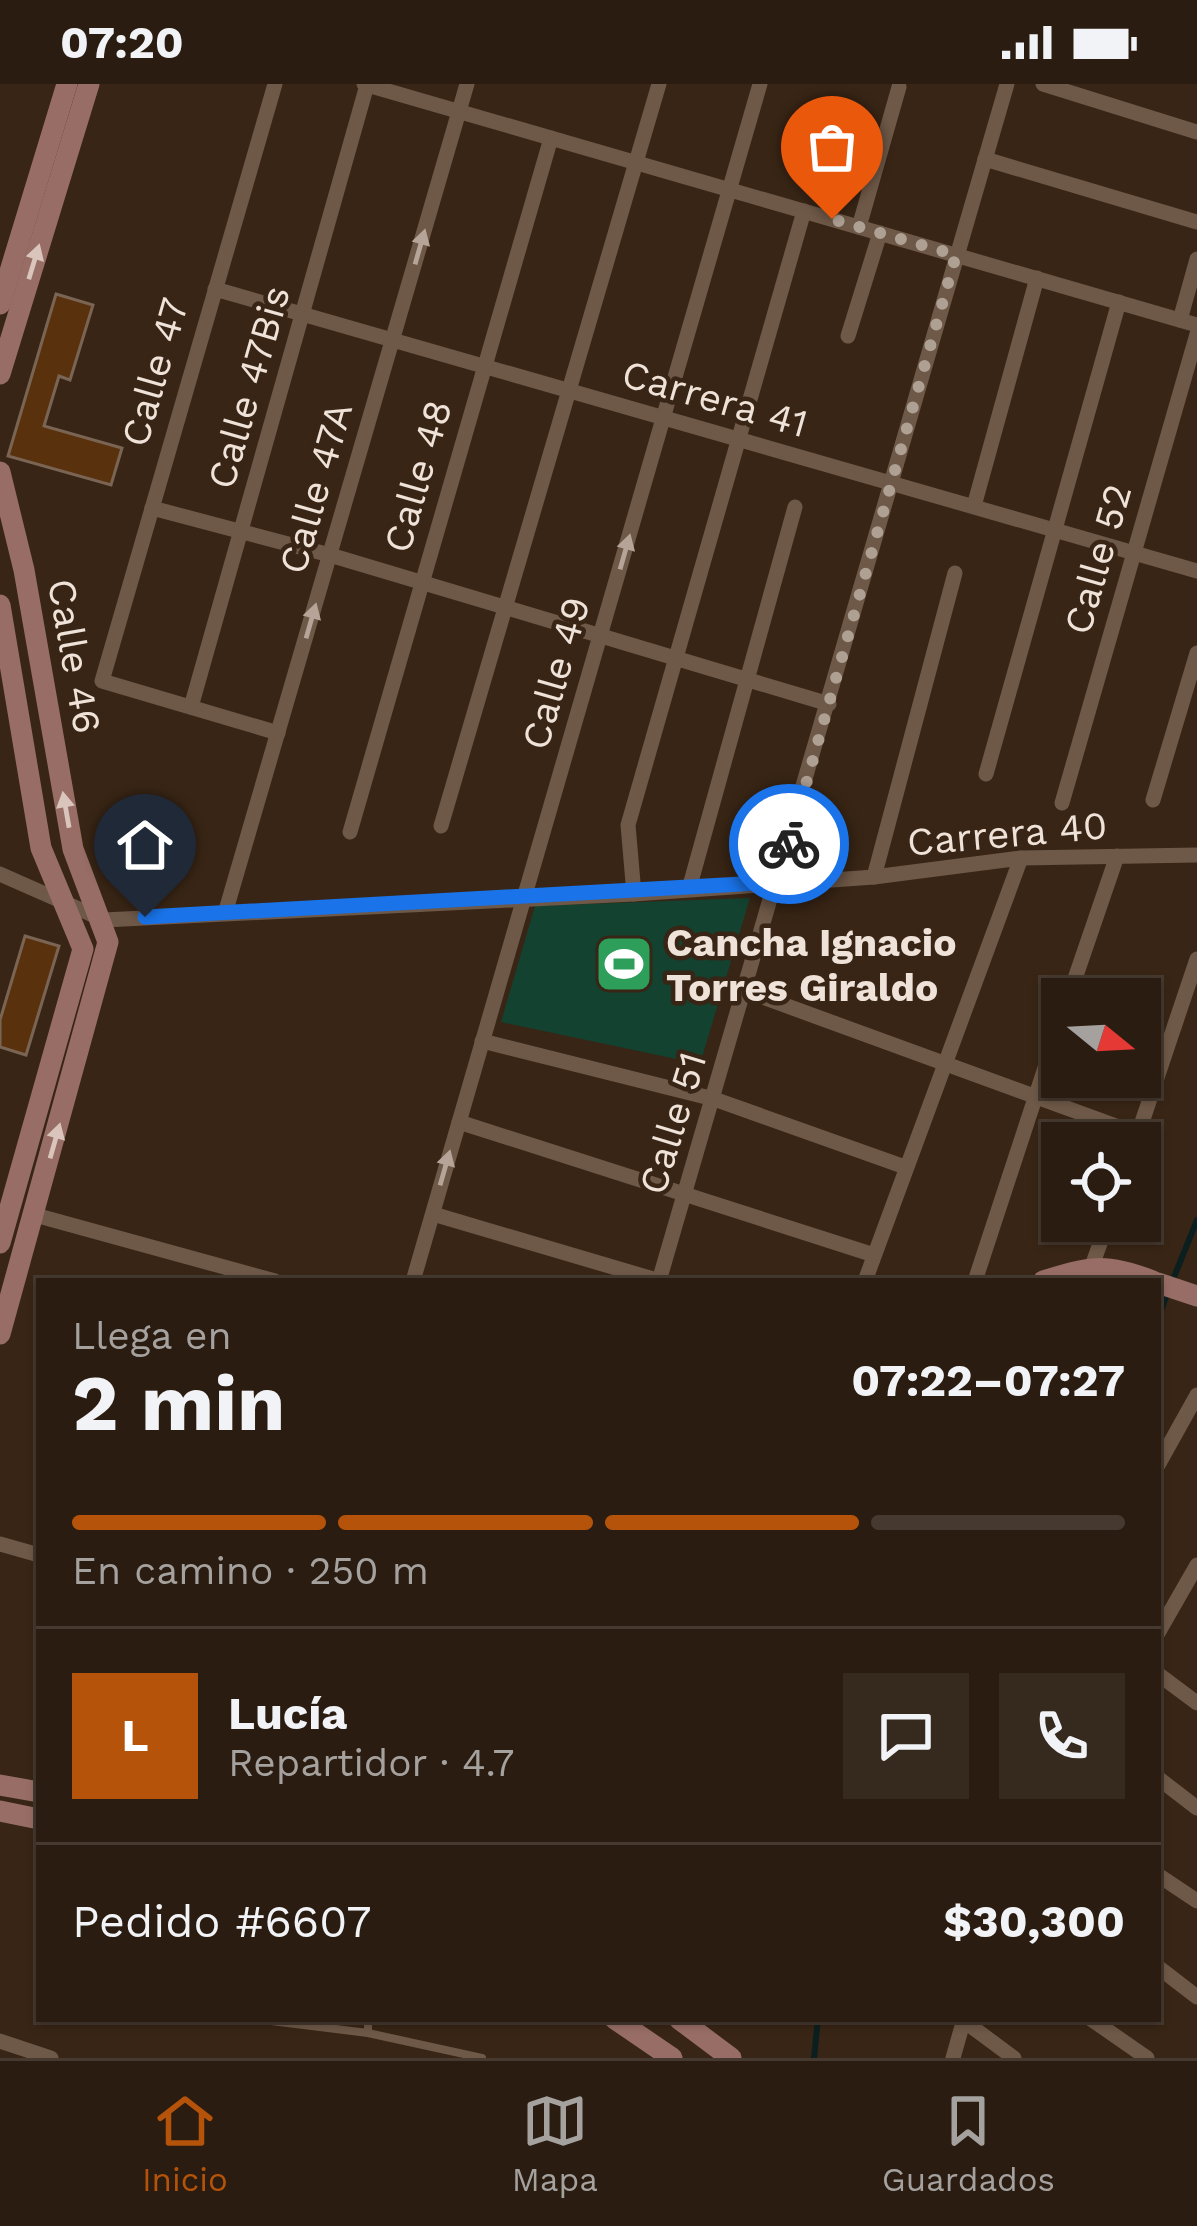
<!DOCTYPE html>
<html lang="es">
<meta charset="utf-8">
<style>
body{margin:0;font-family:"Work Sans",sans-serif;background:#36291e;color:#f1f3f6;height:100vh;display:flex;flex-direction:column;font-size:45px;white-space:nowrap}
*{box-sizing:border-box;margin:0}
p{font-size:39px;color:#a5a19f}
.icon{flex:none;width:66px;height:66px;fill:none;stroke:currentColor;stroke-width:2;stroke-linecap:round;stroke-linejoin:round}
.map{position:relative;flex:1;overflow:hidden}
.side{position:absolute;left:36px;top:1194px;width:1125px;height:744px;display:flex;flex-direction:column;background:#2a1c10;border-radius:0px;box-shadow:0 3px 9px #0004,0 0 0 3px #463a30}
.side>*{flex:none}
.needle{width:78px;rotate:108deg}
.controls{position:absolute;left:1041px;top:894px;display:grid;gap:24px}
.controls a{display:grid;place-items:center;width:120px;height:120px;border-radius:0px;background:#2a1c10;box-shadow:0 3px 9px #0004,0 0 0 3px #463a30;font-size:60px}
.pin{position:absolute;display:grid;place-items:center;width:102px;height:102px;color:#fff;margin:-123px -51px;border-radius:50% 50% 50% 0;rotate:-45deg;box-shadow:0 0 12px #0007}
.pin .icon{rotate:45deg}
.courier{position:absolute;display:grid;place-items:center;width:120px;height:120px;margin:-60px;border:9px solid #1a73e8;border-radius:50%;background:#fff;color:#222;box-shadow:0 3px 15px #0007}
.overview em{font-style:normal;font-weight:700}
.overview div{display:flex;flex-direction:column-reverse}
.overview{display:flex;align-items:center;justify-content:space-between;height:204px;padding:0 36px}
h1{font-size:78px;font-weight:700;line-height:90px}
.bar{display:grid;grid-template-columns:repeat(4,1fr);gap:18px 12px;align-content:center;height:144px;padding:0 36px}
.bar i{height:15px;border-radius:9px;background:#463a30}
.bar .active{background:#b45309}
.bar p{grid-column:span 4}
.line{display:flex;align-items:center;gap:30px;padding:0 36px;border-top:3px solid #463a30}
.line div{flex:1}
.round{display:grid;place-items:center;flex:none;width:126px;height:126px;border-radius:0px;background:#36291e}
.status{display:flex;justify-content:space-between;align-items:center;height:84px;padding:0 60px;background:#2a1c10;direction:ltr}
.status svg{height:33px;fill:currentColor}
.dock{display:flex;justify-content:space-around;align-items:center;height:168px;border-top:3px solid #463a30;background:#2a1c10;font-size:33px;color:#a5a19f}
.dock a{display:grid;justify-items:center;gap:6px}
.dock .active{color:#b45309}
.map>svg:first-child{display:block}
.green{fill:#144230}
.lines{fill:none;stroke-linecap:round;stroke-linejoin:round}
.stream{stroke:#0c1f1f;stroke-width:6}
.building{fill:#59320d;stroke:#7a6453;stroke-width:3}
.lane{stroke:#6e5847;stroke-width:8}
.street{stroke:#6e5847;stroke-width:15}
.secondary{stroke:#976d65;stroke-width:21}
.oneway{fill:#b5a497}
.oneway2{fill:#d9c5bb}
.done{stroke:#afa094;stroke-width:12;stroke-dasharray:0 21.6}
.route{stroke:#1a73e8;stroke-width:15}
.labels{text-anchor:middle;stroke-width:9;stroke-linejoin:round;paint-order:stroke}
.street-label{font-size:39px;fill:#efe2d8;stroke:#382515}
.poi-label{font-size:39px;font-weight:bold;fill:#efe2d8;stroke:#382515;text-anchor:start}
</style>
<div class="status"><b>07:20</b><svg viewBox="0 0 49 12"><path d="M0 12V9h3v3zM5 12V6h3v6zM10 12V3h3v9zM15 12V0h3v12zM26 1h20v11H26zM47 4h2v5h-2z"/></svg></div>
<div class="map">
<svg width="1197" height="1974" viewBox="0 0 1197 1974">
<rect width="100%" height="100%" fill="#382515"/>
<path class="green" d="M750 814 700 980 501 938 535 822Z"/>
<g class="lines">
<g class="stream">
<path d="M1172 1198 1197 1136"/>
<path d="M1158 1235 1167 1210"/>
<path d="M814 1974 818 1935"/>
</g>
</g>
<g class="building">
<path d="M56 210 93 221 70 296 59 292 44 342 122 364 111 401 8 372Z"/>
<path d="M25 852 59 862 26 971 0 963V936Z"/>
</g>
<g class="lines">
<g class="lane">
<path d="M255 1935 368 1949 482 1974"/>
<path d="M368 1949V1935"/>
</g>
<g class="street">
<path d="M275 0 102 597 278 649"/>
<path d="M364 0 1197 241"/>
<path d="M1043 0 1197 48"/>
<path d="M985 75 1197 138"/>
<path d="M859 143 899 3"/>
<path d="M215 205 1197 487"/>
<path d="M1180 236 1197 175"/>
<path d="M848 252 880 149"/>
<path d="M974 422 1037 194"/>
<path d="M152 424 330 471 829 620"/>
<path d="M191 623 367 1"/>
<path d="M986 690 1119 218"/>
<path d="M1153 716 1197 569"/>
<path d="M1062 719 1197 250"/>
<path d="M441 742 659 0"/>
<path d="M350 748 551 54"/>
<path d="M0 790 104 836 634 810 874 793 1021 774 1197 771"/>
<path d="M874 793 955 489"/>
<path d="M689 805 795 423"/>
<path d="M634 810 628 741 804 127"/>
<path d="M226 826 467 0"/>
<path d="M746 907 1138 1050"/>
<path d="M1068 915 1117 772"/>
<path d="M482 957 714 1015 905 1083"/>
<path d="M459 1038 874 1171"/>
<path d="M1135 1059 1197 875"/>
<path d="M433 1130 660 1197"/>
<path d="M35 1131 275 1197"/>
<path d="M1092 1182 1108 1137"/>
<path d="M413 1197 760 0"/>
<path d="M659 1197 1007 0"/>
<path d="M865 1197 1021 774"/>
<path d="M975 1197 1062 932"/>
<path d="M1158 1381 1197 1311"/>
<path d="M0 1460 39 1471"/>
<path d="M1158 1549 1197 1481"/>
<path d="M1158 1590 1197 1619"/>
<path d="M1158 1694 1197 1724"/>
<path d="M1158 1791 1197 1817"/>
<path d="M1158 1883 1197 1913"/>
<path d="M1091 1935 1147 1974"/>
<path d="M964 1937 1014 1974"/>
<path d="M0 1957 51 1974"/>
<path d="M953 1974 964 1935"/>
</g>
<g class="secondary">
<path d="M0 220 67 0"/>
<path d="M0 290 89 0"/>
<path d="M0 388 24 486 73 765 108 858 0 1250"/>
<path d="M0 521 41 764 83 865 0 1159"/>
<path d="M1043 1197C1091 1182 1105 1179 1153 1197"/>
<path d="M1158 1199 1197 1212"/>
<path d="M0 1701 39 1708"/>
<path d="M0 1727 39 1735"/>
<path d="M615 1935 672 1974"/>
<path d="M679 1935 731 1974"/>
</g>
</g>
<defs><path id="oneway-solid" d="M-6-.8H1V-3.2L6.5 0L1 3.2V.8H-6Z" transform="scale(3)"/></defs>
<g class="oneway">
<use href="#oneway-solid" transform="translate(420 163) rotate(-74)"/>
<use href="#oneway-solid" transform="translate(625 468) rotate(-74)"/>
<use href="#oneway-solid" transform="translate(311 537) rotate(-74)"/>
<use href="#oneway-solid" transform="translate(445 1084) rotate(-74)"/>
</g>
<g class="oneway2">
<use href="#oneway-solid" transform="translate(34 178) rotate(-73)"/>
<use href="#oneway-solid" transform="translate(66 726) rotate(-100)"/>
<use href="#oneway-solid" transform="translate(55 1057) rotate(-74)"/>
</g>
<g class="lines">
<path class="done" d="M789 760 956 171 832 135"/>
<path class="route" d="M145 833 778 798 789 760"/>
</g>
<defs>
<symbol id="stadium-square" viewBox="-11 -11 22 22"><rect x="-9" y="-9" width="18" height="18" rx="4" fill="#2e9e5b" stroke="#382515"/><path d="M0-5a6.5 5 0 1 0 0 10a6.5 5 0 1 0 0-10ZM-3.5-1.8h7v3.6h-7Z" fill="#fff"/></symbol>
</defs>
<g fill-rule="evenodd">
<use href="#stadium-square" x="591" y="847" width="66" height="66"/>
</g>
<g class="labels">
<g class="street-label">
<text transform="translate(154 288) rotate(-74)" y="14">Calle 47</text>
<text transform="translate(248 303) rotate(-74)" y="14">Calle 47Bis</text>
<text transform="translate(715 314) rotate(16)" y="14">Carrera 41</text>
<text transform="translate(417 392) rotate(-74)" y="14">Calle 48</text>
<text transform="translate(315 404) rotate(-74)" y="14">Calle 47A</text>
<text transform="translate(1097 475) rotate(-74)" y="14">Calle 52</text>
<text transform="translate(75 572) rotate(80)" y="14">Calle 46</text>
<text transform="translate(555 589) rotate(-74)" y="14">Calle 49</text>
<text transform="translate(1007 749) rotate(-5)" y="14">Carrera 40</text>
<text transform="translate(672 1039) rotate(-73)" y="14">Calle 51</text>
</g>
<g class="poi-label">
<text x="666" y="872">Cancha Ignacio<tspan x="666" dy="45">Torres Giraldo</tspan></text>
</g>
</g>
</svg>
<div class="controls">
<a><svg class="needle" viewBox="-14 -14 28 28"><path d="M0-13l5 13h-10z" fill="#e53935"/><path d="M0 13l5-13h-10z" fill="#a5a19f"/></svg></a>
<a><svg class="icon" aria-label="locate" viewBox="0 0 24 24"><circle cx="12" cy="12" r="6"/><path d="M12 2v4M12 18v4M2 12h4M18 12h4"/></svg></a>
</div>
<div class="pin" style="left:832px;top:135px;background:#ea580c"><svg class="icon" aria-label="bag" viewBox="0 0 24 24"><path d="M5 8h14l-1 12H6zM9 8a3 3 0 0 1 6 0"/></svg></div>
<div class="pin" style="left:145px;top:833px;background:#1f2937"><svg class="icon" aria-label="home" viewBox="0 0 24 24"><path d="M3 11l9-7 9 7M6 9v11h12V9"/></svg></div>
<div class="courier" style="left:789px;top:760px"><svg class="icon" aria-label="bike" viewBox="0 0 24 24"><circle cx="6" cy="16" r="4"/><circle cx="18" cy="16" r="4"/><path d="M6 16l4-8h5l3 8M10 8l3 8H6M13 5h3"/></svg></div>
<section class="side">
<div class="overview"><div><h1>2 min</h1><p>Llega en</p></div><em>07:22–07:27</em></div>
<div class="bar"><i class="active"></i><i class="active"></i><i class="active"></i><i></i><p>En camino · 250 m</p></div>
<div class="line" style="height:216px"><b class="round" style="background:#b45309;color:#fff">L</b><div><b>Lucía</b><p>Repartidor · 4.7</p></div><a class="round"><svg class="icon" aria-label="chat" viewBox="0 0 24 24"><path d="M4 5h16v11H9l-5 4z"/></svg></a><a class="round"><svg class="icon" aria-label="phone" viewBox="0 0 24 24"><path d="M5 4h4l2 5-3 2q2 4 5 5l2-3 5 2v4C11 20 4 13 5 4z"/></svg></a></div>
<div class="line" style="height:156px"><div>Pedido #6607</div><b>$30,300</b></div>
</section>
</div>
<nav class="dock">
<a class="active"><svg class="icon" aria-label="home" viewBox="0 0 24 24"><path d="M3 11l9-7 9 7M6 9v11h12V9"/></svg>Inicio</a>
<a><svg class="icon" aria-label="map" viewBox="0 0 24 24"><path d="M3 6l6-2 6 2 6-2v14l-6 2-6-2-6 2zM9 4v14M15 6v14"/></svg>Mapa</a>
<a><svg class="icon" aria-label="saved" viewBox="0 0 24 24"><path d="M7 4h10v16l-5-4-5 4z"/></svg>Guardados</a>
</nav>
